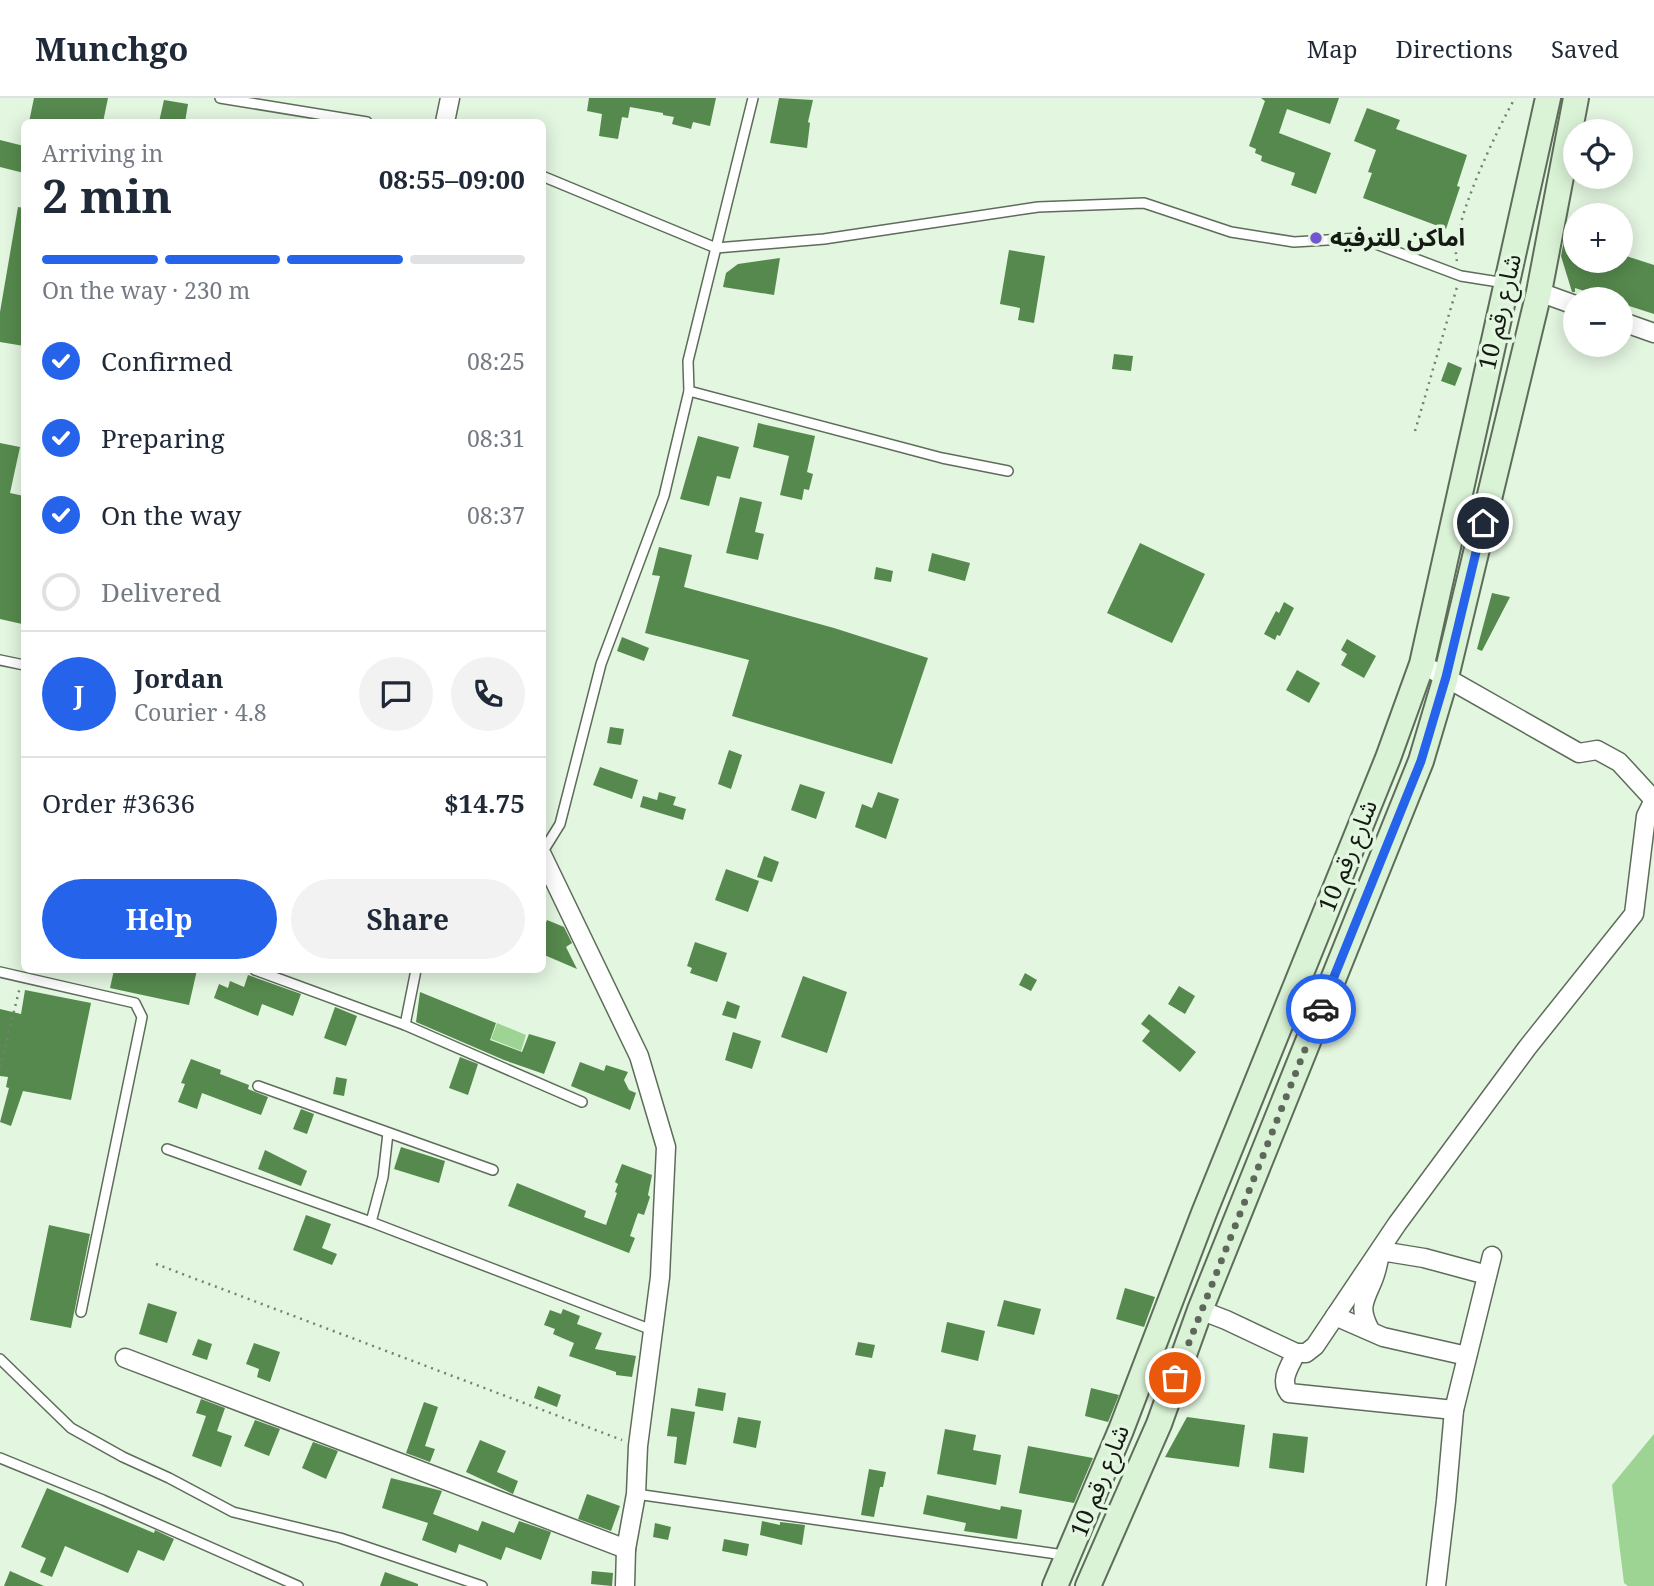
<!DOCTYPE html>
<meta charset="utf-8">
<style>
body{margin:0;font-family:"Noto Serif","Noto Sans Arabic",serif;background:#f2f2f3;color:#1f2937;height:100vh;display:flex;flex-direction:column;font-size:26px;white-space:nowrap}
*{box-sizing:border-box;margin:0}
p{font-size:23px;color:#747a83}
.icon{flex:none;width:38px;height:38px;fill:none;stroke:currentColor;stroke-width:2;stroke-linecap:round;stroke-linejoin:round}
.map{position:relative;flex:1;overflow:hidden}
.sheet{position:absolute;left:21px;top:21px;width:525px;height:854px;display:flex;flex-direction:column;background:#fff;border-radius:10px;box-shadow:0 4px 18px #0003}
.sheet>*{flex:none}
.controls{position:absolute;left:1563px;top:21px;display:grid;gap:14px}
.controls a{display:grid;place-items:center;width:70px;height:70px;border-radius:50%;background:#fff;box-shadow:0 4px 18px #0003;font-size:35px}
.pin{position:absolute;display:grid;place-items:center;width:60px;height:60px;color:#fff;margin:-30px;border:4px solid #fff;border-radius:50%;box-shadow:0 2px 7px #0007}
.courier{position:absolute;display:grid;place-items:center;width:70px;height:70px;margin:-35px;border:5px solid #2563eb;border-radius:50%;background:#fff;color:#222;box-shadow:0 2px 9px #0007}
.head em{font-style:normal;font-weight:700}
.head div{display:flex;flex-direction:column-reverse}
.head{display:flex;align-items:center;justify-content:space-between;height:119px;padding:0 21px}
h1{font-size:46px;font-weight:700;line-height:52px}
.bar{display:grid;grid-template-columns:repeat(4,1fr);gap:10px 7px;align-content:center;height:84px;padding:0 21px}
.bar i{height:9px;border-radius:5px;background:#e0e1e3}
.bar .current{background:#2563eb}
.bar p{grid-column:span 4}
.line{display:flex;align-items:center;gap:18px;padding:0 21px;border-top:2px solid #e0e1e3}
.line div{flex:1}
.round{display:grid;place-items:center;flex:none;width:74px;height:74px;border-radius:37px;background:#f2f2f3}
ol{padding:0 21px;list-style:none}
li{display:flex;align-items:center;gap:21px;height:77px}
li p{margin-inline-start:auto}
li .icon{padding:7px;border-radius:50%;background:#2563eb;color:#fff;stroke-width:4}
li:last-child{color:#747a83}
li i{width:38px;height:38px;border:4px solid #e0e1e3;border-radius:50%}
.primary-button{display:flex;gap:14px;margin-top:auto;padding:14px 21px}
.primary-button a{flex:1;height:80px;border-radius:42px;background:#2563eb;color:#fff;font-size:28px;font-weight:700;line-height:80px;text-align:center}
.primary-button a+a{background:#f2f2f3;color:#1f2937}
header{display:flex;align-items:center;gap:42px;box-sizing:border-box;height:98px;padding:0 35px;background:#fff;border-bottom:2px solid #e0e1e3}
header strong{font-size:33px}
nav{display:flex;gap:38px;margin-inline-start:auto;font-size:24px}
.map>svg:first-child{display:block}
.water{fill:#9dd393}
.building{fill:#56894d}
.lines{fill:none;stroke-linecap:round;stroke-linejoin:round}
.lane-casing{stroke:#5d6d5a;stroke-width:12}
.street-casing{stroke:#5d6d5a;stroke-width:21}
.secondary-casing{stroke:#5d6d5a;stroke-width:28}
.path{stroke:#748072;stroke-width:2.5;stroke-dasharray:2 5;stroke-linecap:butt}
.lane{stroke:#fff;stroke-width:9}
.street{stroke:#fff;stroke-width:18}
.secondary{stroke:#daf3d6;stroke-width:24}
.done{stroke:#5d685b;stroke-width:7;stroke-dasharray:0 12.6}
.route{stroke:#2563eb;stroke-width:9}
.poi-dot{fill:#7355cf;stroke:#e3f6e0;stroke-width:2.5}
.labels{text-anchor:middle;stroke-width:7;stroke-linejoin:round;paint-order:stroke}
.poi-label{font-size:24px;font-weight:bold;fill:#151b14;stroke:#e3f6e0;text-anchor:start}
.street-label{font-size:24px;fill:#151b14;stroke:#e3f6e0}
</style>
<header>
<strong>Munchgo</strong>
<nav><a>Map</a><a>Directions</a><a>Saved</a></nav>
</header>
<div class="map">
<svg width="1654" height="1488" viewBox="0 0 1654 1488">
<rect width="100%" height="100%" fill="#e3f6e0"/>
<g class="water">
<path d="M497 925 526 937 521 953 491 941Z"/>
<path d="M1654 1336V1488H1628L1624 1485 1612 1387Z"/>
</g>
<g class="building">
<path d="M34 0H108L103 24H29Z"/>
<path d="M589 0H716L710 28 693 24 691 31 672 26 674 19 663 17V15L630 9 628 20 622 19 618 41 599 38 602 16 587 13Z"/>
<path d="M779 0 813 2 808 24 810 25 807 50 770 45Z"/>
<path d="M1261 0H1339L1330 26 1287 11 1279 35 1331 55 1316 96 1291 87 1295 75 1261 63 1262 58 1255 55 1256 51 1249 48 1265 3Z"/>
<path d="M164 2 188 6 185 24H159Z"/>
<path d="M1367 10 1400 22 1396 31 1467 57 1457 88 1460 89 1446 131 1363 100 1372 75 1368 74 1376 52 1354 43Z"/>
<path d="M0 42 24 48V75L0 69Z"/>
<path d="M18 109 24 110V248L0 244V214Z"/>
<path d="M1564 142 1575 145V163H1620V156L1654 167V216L1620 205V201H1602L1603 199 1575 190V194H1572L1561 158Z"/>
<path d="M1009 152 1045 158 1034 225 1018 222 1020 210 1000 206Z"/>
<path d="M780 160 774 197 723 189 726 175 738 166Z"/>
<path d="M1114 256 1133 258 1131 273 1112 271Z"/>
<path d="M1448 264 1462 270 1455 288 1441 283Z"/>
<path d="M758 325 815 338 807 374 813 376 809 392 804 391 802 402 780 397 789 358 753 349Z"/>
<path d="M698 338 739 349 730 381 717 378 709 408 680 401Z"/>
<path d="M0 345 20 349 10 395 24 398V512L22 526 0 521Z"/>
<path d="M740 399 762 404 755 434 764 436 758 462 726 455Z"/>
<path d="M1140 445 1205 476 1172 545 1107 515Z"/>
<path d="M659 449 692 457 684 489 834 530 928 560 892 666 732 618 749 562 645 535 660 478 652 477Z"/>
<path d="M932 455 970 465 965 483 928 473Z"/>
<path d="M876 469 893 473 891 484 874 481Z"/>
<path d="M1492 495 1510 499 1482 553 1477 551Z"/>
<path d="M1284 504 1294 510 1280 538 1277 537 1275 542 1264 536 1276 513 1279 515Z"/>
<path d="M622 539 649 550 644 563 617 553Z"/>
<path d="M1347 541 1376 558 1364 580 1341 567 1347 556 1341 552Z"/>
<path d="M1297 572 1320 585 1309 605 1286 592Z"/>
<path d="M610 629 624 631 621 647 607 645Z"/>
<path d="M729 652 742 657 731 691 718 686Z"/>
<path d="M600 669 638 682 632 701 593 687Z"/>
<path d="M800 686 825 694 816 721 791 712Z"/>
<path d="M659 694 676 699 673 707 686 711 683 722 640 709 643 698 657 702Z"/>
<path d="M878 694 899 701 886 741 855 729 862 706 872 710Z"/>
<path d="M764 758 779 764 772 784 757 779Z"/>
<path d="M726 771 759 783 748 814 715 802Z"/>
<path d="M547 822 564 829 572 845 566 849 577 871 542 856V833Z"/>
<path d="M695 844 727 855 717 884 690 875 692 870 687 868Z"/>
<path d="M114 872H197L189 907 110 890Z"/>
<path d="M1025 875 1037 882 1031 893 1019 887Z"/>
<path d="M248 877 301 896 293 918 262 906 258 918 214 900 219 886 228 890 230 883 244 889Z"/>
<path d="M803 878 847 894 827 955 781 939Z"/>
<path d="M1179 888 1195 898 1185 916 1168 906Z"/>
<path d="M25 892 91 905 71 1002 23 993 11 1028 0 1024 9 990 6 989 8 979 0 978V911L21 916Z"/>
<path d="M420 894 496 925 490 942 522 954 529 936 556 944 544 976 504 962 416 924Z"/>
<path d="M727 903 740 908 736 921 722 917Z"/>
<path d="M335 909 357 918 346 948 324 940Z"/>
<path d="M1149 916 1196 954 1180 974 1142 943 1150 933 1141 926Z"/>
<path d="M733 934 761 943 752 971 725 962Z"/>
<path d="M460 959 478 966 468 997 449 990Z"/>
<path d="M191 961 221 972 220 976 249 987 248 991 268 999 261 1017 202 995 197 1011 178 1004 185 986 181 985Z"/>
<path d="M580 964 604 973 606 967 628 974 624 982 629 992 636 995 630 1012 571 988Z"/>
<path d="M336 979 347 981 344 998 333 996Z"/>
<path d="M301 1011 314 1016 307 1036 293 1031Z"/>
<path d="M401 1049 445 1063 439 1085 394 1071Z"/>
<path d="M265 1052 307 1073 301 1088 258 1071Z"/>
<path d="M622 1066 652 1077 648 1097 650 1099 644 1117 638 1115 630 1138 635 1140 629 1155 508 1108 517 1085 586 1113 584 1119 606 1127 617 1095 615 1094 618 1086 615 1084Z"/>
<path d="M306 1117 331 1126 322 1150 337 1156 332 1167 293 1152Z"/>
<path d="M49 1127 90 1136 71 1230 30 1222Z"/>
<path d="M1125 1190 1155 1199 1144 1229 1116 1221Z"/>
<path d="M1004 1202 1041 1211 1034 1237 997 1228Z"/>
<path d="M148 1205 177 1214 167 1245 139 1236Z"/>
<path d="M563 1211 580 1218 577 1226 602 1235 595 1251 636 1258 632 1279 616 1277V1274L569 1258 574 1245 553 1236 555 1231 544 1227 550 1212 561 1216Z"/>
<path d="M947 1224 985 1233 978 1263 941 1254Z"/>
<path d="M198 1241 212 1246 207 1262 192 1257Z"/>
<path d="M858 1244 875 1247 872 1260 855 1257Z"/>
<path d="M254 1245 280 1254 270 1284 257 1279 259 1271 246 1266Z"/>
<path d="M538 1288 561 1297 557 1309 534 1300Z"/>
<path d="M698 1290 726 1295 723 1313 695 1308Z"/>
<path d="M1091 1290 1119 1297 1108 1324 1085 1318Z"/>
<path d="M201 1301 225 1310 217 1333 232 1338 221 1369 192 1358 206 1318 196 1315Z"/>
<path d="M424 1304 438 1309 425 1348 435 1351 430 1364 406 1355Z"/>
<path d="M671 1310 695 1314 686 1367 674 1365 677 1339 667 1338Z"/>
<path d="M738 1319 761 1323 756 1350 733 1345Z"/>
<path d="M1187 1319 1245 1327 1239 1369 1165 1359Z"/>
<path d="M255 1322 280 1331 269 1358 244 1348Z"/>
<path d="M945 1331 976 1337 973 1352 1001 1357 996 1387 937 1376Z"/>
<path d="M1273 1335 1308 1339 1304 1375 1269 1370Z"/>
<path d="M480 1342 506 1353 497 1374 518 1383 513 1396 466 1374Z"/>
<path d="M313 1344 338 1353 326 1381 302 1370Z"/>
<path d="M1028 1348 1093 1360 1074 1405 1019 1395Z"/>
<path d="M869 1371 886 1374 883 1389H880L874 1419 861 1417Z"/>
<path d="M391 1380 442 1393 433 1416 478 1433 482 1423 514 1435 519 1423 551 1434 541 1462 506 1449 501 1462 459 1446 456 1455 422 1442 428 1425 382 1410Z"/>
<path d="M47 1390 154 1435 155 1432 174 1441 164 1463 138 1452 128 1475 65 1448 52 1479 40 1474 46 1460 21 1449Z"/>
<path d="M587 1396 620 1408 611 1433 578 1421Z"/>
<path d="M927 1397 1000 1412 1001 1408 1022 1412 1017 1441 964 1433 966 1425 923 1416Z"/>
<path d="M762 1423 780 1427V1424L805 1427 802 1447 760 1437Z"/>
<path d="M655 1425 671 1429 668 1442 653 1439Z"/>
<path d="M724 1441 749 1446 747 1458 722 1453Z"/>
<path d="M10 1473 44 1488H4Z"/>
<path d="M592 1473 613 1475 612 1488 591 1486Z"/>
<path d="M385 1474 418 1486V1488H380Z"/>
</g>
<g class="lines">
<defs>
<g id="lane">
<path d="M220 0 367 24"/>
<path d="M542 78 716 150 824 141 1038 109 1144 105 1231 134 1294 144 1360 140 1461 178 1505 185"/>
<path d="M689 293 942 360 1008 373"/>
<path d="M0 562 24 567"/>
<path d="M542 755 560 726 601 566 664 398 689 293 688 263 753 0"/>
<path d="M255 872 405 927 582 1004"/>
<path d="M0 874 135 905 142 919 81 1214"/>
<path d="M405 927 416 872"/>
<path d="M258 988 493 1072"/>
<path d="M167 1051 371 1124 652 1232"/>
<path d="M371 1124 383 1079 388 1035"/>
<path d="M0 1261 71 1330 123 1359 169 1380 233 1414 340 1440 482 1488"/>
<path d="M0 1360 103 1402 298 1488"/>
<path d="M636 1396 1064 1457"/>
</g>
<g id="street">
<path d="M445 24 450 0"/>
<path d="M1539 194 1575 207"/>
<path d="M1620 223 1654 235"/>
<path d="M1422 566 1579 655 1597 652 1619 664 1654 702"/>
<path d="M542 757 639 958 666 1049 660 1179 638 1348 636 1396 626 1451 625 1488"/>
<path d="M1200 1212 1226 1222 1296 1255H1306L1315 1248 1397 1126 1527 950 1634 816 1646 718 1654 702"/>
<path d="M1335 1218 1383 1239 1467 1258"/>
<path d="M1370 1232C1358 1209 1364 1204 1373 1182 1377 1173 1378 1163 1381 1153L1424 1160 1487 1177"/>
<path d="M1296 1255C1290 1268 1279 1282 1289 1295L1454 1312"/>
<path d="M125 1260 626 1451"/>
<path d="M1436 1488 1446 1403 1454 1312 1492 1158"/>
</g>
<g id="secondary">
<path d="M1055 1488 1121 1332 1204 1115 1388 660 1422 566 1548 0"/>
<path d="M1088 1488 1159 1326 1200 1212 1421 663 1446 579 1539 194 1576 0"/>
</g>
</defs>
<use href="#lane" class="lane-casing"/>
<use href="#street" class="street-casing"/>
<use href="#secondary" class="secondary-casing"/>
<g class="path">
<path d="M1457 163C1448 132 1498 30 1515 0"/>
<path d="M1415 333 1457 189"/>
<path d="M0 969 20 889"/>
<path d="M156 1166 622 1342"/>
</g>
<use href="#lane" class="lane"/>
<use href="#street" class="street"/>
<use href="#secondary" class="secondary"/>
</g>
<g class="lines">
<path class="done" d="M1175 1280 1321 911"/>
<path class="route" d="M1321 911 1421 663 1446 579 1483 425"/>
</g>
<circle class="poi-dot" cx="1316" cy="140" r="7"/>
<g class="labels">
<g class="poi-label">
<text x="1330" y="148">اماكن للترفيه</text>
</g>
<g class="street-label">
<text transform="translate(1500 214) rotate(-77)" y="8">شارع رقم 10</text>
<text transform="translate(1348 758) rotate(-68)" y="8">شارع رقم 10</text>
<text transform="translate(1100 1383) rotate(-68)" y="8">شارع رقم 10</text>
</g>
</g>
</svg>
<div class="controls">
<a><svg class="icon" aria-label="locate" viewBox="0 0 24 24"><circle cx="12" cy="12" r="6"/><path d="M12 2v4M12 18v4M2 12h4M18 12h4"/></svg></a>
<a>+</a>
<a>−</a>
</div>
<div class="pin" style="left:1175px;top:1280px;background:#ea580c"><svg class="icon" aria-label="bag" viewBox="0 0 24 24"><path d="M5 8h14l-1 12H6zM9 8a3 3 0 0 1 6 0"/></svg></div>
<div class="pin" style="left:1483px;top:425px;background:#1f2937"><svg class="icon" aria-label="home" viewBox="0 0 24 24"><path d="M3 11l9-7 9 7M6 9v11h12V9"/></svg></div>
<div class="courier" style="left:1321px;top:911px"><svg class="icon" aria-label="car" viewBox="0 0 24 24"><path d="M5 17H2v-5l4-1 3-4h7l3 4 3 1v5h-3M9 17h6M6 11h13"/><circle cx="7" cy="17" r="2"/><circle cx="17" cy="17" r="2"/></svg></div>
<section class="sheet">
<div class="head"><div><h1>2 min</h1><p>Arriving in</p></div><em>08:55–09:00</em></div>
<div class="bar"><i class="current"></i><i class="current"></i><i class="current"></i><i></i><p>On the way · 230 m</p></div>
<ol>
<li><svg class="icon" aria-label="check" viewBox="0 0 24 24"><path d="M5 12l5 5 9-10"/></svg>Confirmed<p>08:25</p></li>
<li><svg class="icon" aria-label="check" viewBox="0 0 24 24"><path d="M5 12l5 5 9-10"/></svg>Preparing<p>08:31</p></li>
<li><svg class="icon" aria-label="check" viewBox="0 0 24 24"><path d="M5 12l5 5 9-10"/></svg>On the way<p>08:37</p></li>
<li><i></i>Delivered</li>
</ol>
<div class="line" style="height:126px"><b class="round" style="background:#2563eb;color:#fff">J</b><div><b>Jordan</b><p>Courier · 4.8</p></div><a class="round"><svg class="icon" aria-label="chat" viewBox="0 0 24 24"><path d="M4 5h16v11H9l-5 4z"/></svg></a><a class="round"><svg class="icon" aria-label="phone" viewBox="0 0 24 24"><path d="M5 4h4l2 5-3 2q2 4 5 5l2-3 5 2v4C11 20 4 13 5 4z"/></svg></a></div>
<div class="line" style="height:91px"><div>Order #3636</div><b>$14.75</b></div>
<div class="primary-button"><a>Help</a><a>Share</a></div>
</section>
</div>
